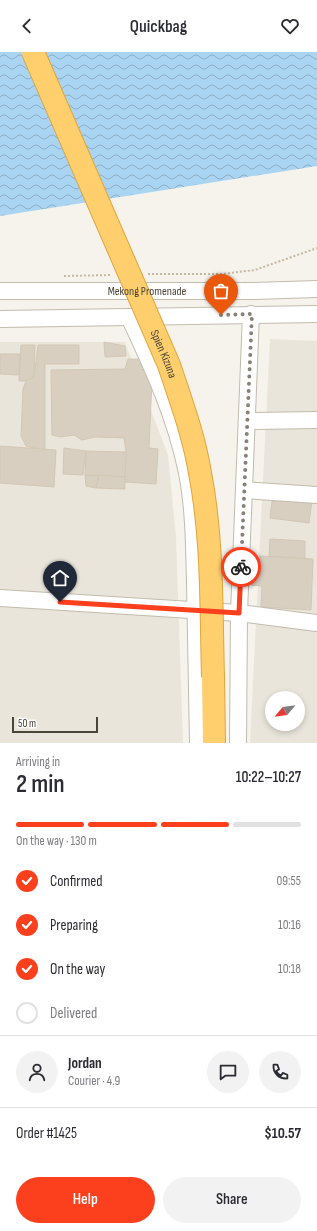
<!DOCTYPE html>
<meta charset="utf-8">
<style>
body{margin:0;font-family:"Sofia Sans Condensed",sans-serif;background:#f2f2f3;color:#2b2b33;height:100vh;display:flex;flex-direction:column;font-size:15px;white-space:nowrap}
*{box-sizing:border-box;margin:0}
p{font-size:13px;color:#7c7c81}
.icon{flex:none;width:22px;height:22px;fill:none;stroke:currentColor;stroke-width:2;stroke-linecap:round;stroke-linejoin:round}
.map{position:relative;height:691px;overflow:hidden}
.side{display:flex;flex-direction:column;background:#fff;flex:1}
.side>*{flex:none}
.needle{width:26px;rotate:241deg}
.fabs{position:absolute;left:265px;top:639px;display:grid;gap:8px}
.fabs a{display:grid;place-items:center;width:40px;height:40px;border-radius:50%;background:#fff;box-shadow:0 2px 6px #0003;font-size:20px}
.scale{position:absolute;left:12px;bottom:10px;width:86px;box-sizing:border-box;padding-left:4px;border:2px solid #4b4439;border-top:0;font-size:11px;line-height:14px;white-space:nowrap;color:#4b4439;-webkit-text-stroke:3px #fff;paint-order:stroke}
.pin{position:absolute;display:grid;place-items:center;width:34px;height:34px;color:#fff;margin:-41px -17px;border-radius:50% 50% 50% 0;rotate:-45deg;box-shadow:0 0 4px #0007}
.pin .icon{rotate:45deg}
.courier{position:absolute;display:grid;place-items:center;width:40px;height:40px;margin:-20px;border:3px solid #fc3f1d;border-radius:50%;background:#fff;color:#222;box-shadow:0 1px 5px #0007}
.summary em{font-style:normal;font-weight:600}
.summary div{display:flex;flex-direction:column-reverse}
.summary{display:flex;align-items:center;justify-content:space-between;height:68px;padding:0 16px}
h1{font-size:26px;font-weight:600;line-height:30px}
.bar{display:grid;grid-template-columns:repeat(4,1fr);gap:6px 4px;align-content:center;height:48px;padding:0 16px}
.bar i{height:5px;border-radius:3px;background:#e1e1e2}
.bar .selected{background:#fc3f1d}
.bar p{grid-column:span 4}
.line{display:flex;align-items:center;gap:10px;padding:0 16px;border-top:1px solid #e1e1e2}
.line div{flex:1}
.round{display:grid;place-items:center;flex:none;width:42px;height:42px;border-radius:21px;background:#f2f2f3}
ol{padding:0 16px;list-style:none}
li{display:flex;align-items:center;gap:12px;height:44px}
li p{margin-inline-start:auto}
li .icon{padding:4px;border-radius:50%;background:#fc3f1d;color:#fff;stroke-width:4}
li:last-child{color:#7c7c81}
li i{width:22px;height:22px;border:2px solid #e1e1e2;border-radius:50%}
.primary-button{display:flex;gap:8px;margin-top:auto;padding:8px 16px}
.primary-button a{flex:1;height:46px;border-radius:24px;background:#fc3f1d;color:#fff;font-size:16px;font-weight:600;line-height:46px;text-align:center}
.primary-button a+a{background:#f2f2f3;color:#2b2b33}
header{display:flex;justify-content:space-between;align-items:center;height:52px;padding:0 16px;background:#fff;font-size:18px;font-weight:600}
.map>svg:first-child{display:block}
.residential{fill:#eae5da;fill-rule:evenodd}
.water{fill:url(#water-waves)}
.building{fill:#d8cfc1;stroke:#d3c7b4}
.lines{fill:none;stroke-linecap:round;stroke-linejoin:round}
.minor-casing{stroke:#c2bbae;stroke-width:18}
.highway-casing{stroke:#e0a43c;stroke-width:24}
.path{stroke:#c4b79f;stroke-width:2;stroke-dasharray:2 2;stroke-linecap:butt}
.minor{stroke:#fff;stroke-width:16}
.highway{stroke:#ffcf6e;stroke-width:22}
.highway-bridge-casing{stroke:#e0a43c;stroke-width:24;stroke-linecap:butt}
.highway-bridge{stroke:#ffcf6e;stroke-width:22}
.done{stroke:#878178;stroke-width:4;stroke-dasharray:0 7.2}
.route{stroke:#fc3f1d;stroke-width:5}
.labels{text-anchor:middle;stroke-width:3.5;stroke-linejoin:round;paint-order:stroke}
.street-label{font-size:12px;fill:#4b4439;stroke:#fff}
</style>
<header><svg class="icon" aria-label="back" viewBox="0 0 24 24"><path d="M15 5l-7 7 7 7"/></svg>Quickbag<svg class="icon" aria-label="heart" viewBox="0 0 24 24"><path d="M12 20l-8-8c-3-5 5-10 8-4 3-6 11-1 8 4z"/></svg></header>
<div class="map">
<svg width="317" height="691" viewBox="0 0 317 691">
<defs>
<pattern id="water-waves" width="16" height="10" patternUnits="userSpaceOnUse"><rect width="16" height="10" fill="#a9d4f2"/><path d="M0 5q4-4 8 0t8 0" fill="none" stroke="#8caec5"/></pattern>
</defs>
<rect width="100%" height="100%" fill="#f6f3ec"/>
<g class="residential">
<path d="M270 287 317 289V691H250ZM272 646H298V672H272Z"/>
<path d="M0 290H125L168 403 176 485 183 691H0Z"/>
</g>
<path class="water" d="M0 0H317V114L0 164Z"/>
<g class="building">
<path d="M104 290 125 294 126 304 105 305Z"/>
<path d="M21 293H35L34 325 26 329H19Z"/>
<path d="M38 293H79V312H45V399L26 394 21 384 23 337 26 329 34 325Z"/>
<path d="M0 302H20L19 323 0 322Z"/>
<path d="M128 307H142V318L146 316 152 327 149 396 158 397 156 432 125 430 126 400 124 386 95 385 82 388 74 383 60 385 52 383 51 318 125 317Z"/>
<path d="M0 394 56 398 54 435 0 431Z"/>
<path d="M64 396 86 399 83 423 63 422Z"/>
<path d="M86 399 126 400 125 425 85 424Z"/>
<path d="M99 423 96 436 86 434 85 424Z"/>
<path d="M99 423 125 425V437L96 436Z"/>
<path d="M272 449H312L309 471 270 466Z"/>
<path d="M270 487 305 489V507L269 504Z"/>
<path d="M260 504 313 507 311 558 261 555 262 534 251 533 252 516H259Z"/>
</g>
<g class="lines">
<defs>
<g id="minor">
<path id="s1" d="M0 239H253L317 237"/>
<path d="M129 265C153 316 176 366 187 421 194 457 194 494 195 530 196 584 197 637 198 691"/>
<path d="M0 267 317 262"/>
<path d="M247 369 317 368"/>
<path d="M244 438 317 443"/>
<path d="M0 546 239 561 317 571"/>
<path d="M238 691 239 561 251 262"/>
</g>
<path id="highway" d="M213 625 214 691"/>
</defs>
<use href="#minor" class="minor-casing"/>
<use href="#highway" class="highway-casing"/>
<g class="path">
<path d="M148 222H222L255 218 317 196"/>
<path d="M64 224 112 223"/>
</g>
<use href="#minor" class="minor"/>
<use href="#highway" class="highway"/>
<defs>
<g id="highway-bridge">
<path id="s2" d="M33 0 169 313C181 349 194 384 200 421 213 488 211 557 213 625"/>
</g>
</defs>
<use href="#highway-bridge" class="highway-bridge-casing"/>
<use href="#highway-bridge" class="highway-bridge"/>
</g>
<g class="lines">
<path class="done" d="M221 263 252 262 241 515"/>
<path class="route" d="M60 550 239 561 241 515"/>
</g>
<g class="labels">
<g class="street-label">
<text dy="4" stroke="none"><textPath href="#s1" startOffset="147">Mekong Promenade</textPath></text>
<text dy="4" stroke="none"><textPath href="#s2" startOffset="329">Spien Kizuna</textPath></text>
</g>
</g>
</svg>
<div class="fabs">
<a><svg class="needle" viewBox="-14 -14 28 28"><path d="M0-13l5 13h-10z" fill="#e53935"/><path d="M0 13l5-13h-10z" fill="#7c7c81"/></svg></a>
</div>
<div class="scale">50 m</div>
<div class="pin" style="left:221px;top:263px;background:#ea580c"><svg class="icon" aria-label="bag" viewBox="0 0 24 24"><path d="M5 8h14l-1 12H6zM9 8a3 3 0 0 1 6 0"/></svg></div>
<div class="pin" style="left:60px;top:550px;background:#1f2937"><svg class="icon" aria-label="home" viewBox="0 0 24 24"><path d="M3 11l9-7 9 7M6 9v11h12V9"/></svg></div>
<div class="courier" style="left:241px;top:515px"><svg class="icon" aria-label="bike" viewBox="0 0 24 24"><circle cx="6" cy="16" r="4"/><circle cx="18" cy="16" r="4"/><path d="M6 16l4-8h5l3 8M10 8l3 8H6M13 5h3"/></svg></div>
</div>
<section class="side">
<div class="summary"><div><h1>2 min</h1><p>Arriving in</p></div><em>10:22–10:27</em></div>
<div class="bar"><i class="selected"></i><i class="selected"></i><i class="selected"></i><i></i><p>On the way · 130 m</p></div>
<ol>
<li><svg class="icon" aria-label="check" viewBox="0 0 24 24"><path d="M5 12l5 5 9-10"/></svg>Confirmed<p>09:55</p></li>
<li><svg class="icon" aria-label="check" viewBox="0 0 24 24"><path d="M5 12l5 5 9-10"/></svg>Preparing<p>10:16</p></li>
<li><svg class="icon" aria-label="check" viewBox="0 0 24 24"><path d="M5 12l5 5 9-10"/></svg>On the way<p>10:18</p></li>
<li><i></i>Delivered</li>
</ol>
<div class="line" style="height:72px"><a class="round"><svg class="icon" aria-label="person" viewBox="0 0 24 24"><circle cx="12" cy="8" r="4"/><path d="M4 21q1-7 8-7t8 7"/></svg></a><div><b>Jordan</b><p>Courier · 4.9</p></div><a class="round"><svg class="icon" aria-label="chat" viewBox="0 0 24 24"><path d="M4 5h16v11H9l-5 4z"/></svg></a><a class="round"><svg class="icon" aria-label="phone" viewBox="0 0 24 24"><path d="M5 4h4l2 5-3 2q2 4 5 5l2-3 5 2v4C11 20 4 13 5 4z"/></svg></a></div>
<div class="line" style="height:52px"><div>Order #1425</div><b>$10.57</b></div>
<div class="primary-button"><a>Help</a><a>Share</a></div>
</section>
